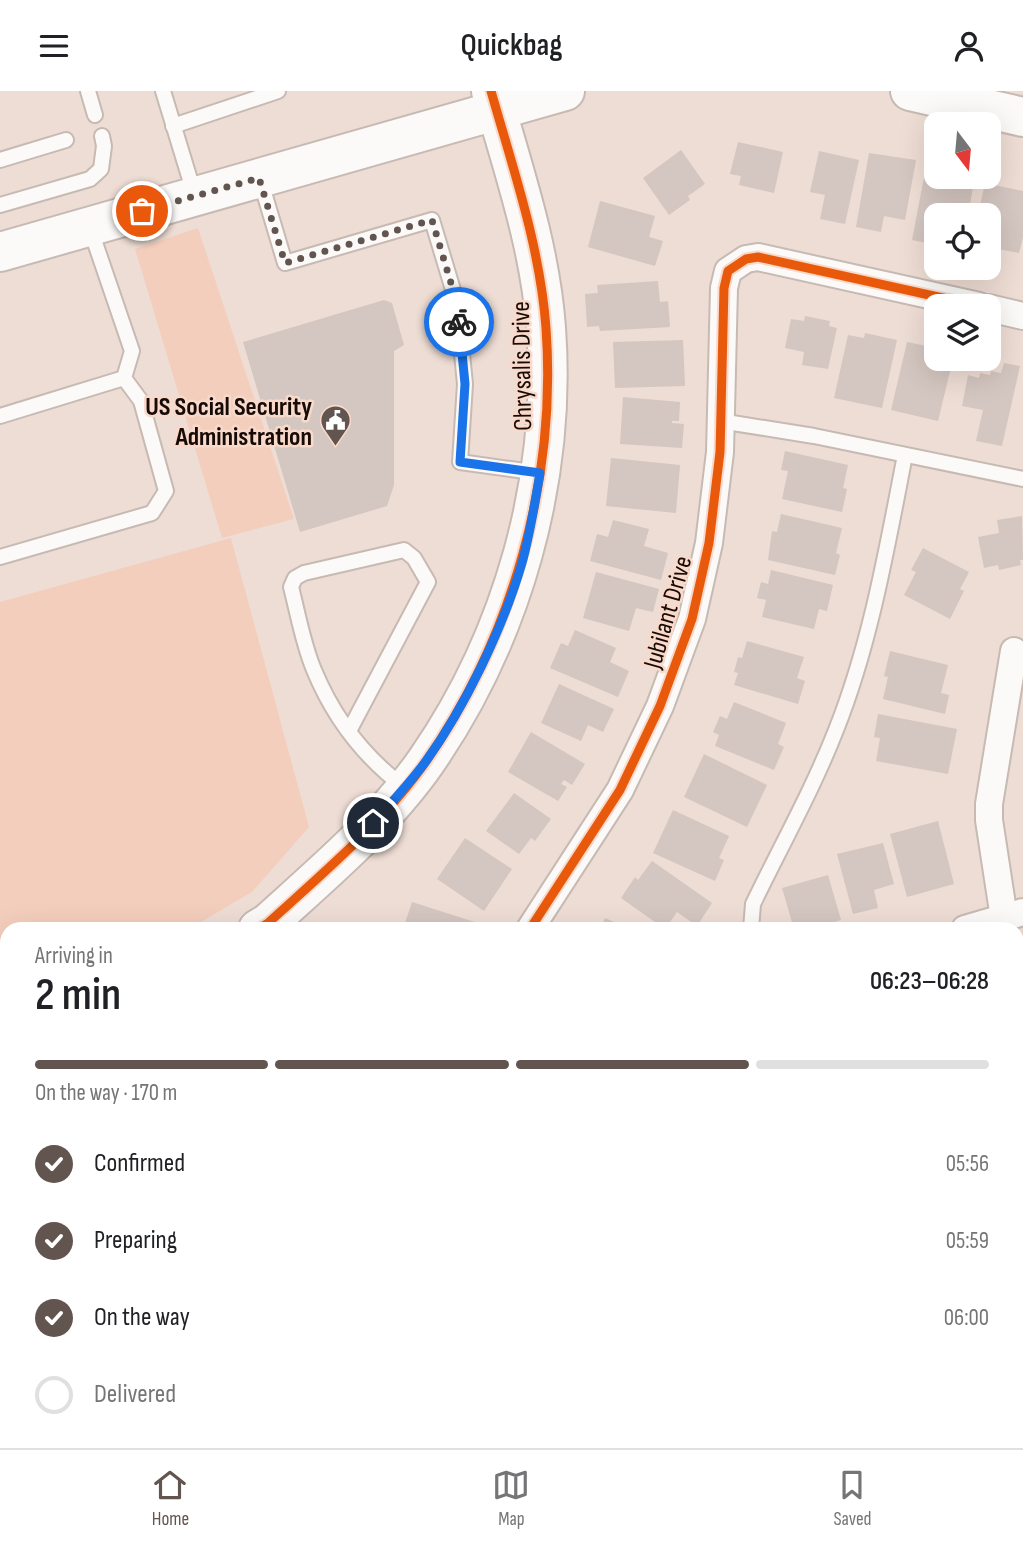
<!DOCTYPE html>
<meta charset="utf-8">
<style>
body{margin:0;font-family:"Sofia Sans Condensed",sans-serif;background:#f2f2f2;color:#202124;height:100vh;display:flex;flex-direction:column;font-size:26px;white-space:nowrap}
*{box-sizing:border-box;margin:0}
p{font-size:23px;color:#757577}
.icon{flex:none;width:38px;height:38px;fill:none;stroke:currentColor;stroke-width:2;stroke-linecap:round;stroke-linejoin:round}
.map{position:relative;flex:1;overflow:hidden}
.panel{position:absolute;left:0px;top:831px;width:1024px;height:527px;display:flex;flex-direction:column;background:#fff;border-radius:21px 21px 0 0;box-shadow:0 7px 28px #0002}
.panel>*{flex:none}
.needle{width:46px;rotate:164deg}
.fabs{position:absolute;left:924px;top:21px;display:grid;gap:14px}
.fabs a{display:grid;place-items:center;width:77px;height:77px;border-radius:14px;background:#fff;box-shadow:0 7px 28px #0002;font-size:35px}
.pin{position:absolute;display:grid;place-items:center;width:60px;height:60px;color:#fff;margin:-30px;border:4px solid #fff;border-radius:50%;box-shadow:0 2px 7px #0007}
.courier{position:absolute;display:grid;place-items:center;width:70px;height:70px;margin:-35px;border:5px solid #1a73e8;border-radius:50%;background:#fff;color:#222;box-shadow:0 2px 9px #0007}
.overview em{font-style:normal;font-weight:600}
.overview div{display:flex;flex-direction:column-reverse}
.overview{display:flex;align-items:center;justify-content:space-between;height:119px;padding:0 35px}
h1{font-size:46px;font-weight:600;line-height:52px}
.bar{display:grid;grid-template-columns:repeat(4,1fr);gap:10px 7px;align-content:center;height:84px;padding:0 35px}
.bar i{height:9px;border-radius:5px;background:#e0e0e0}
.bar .on{background:#62544f}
.bar p{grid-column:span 4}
ol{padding:0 35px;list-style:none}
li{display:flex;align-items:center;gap:21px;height:77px}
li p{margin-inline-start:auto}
li .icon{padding:7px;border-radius:50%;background:#62544f;color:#fff;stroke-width:4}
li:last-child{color:#757577}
li i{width:38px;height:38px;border:4px solid #e0e0e0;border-radius:50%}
header{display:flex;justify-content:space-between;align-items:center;height:91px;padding:0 35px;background:#fff;font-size:32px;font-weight:600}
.dock{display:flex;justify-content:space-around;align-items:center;height:98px;border-top:2px solid #e0e0e0;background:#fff;font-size:19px;color:#757577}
.dock a{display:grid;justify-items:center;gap:4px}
.dock .on{color:#62544f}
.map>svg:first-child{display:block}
.green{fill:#f4cebc}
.building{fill:#d4c6c0}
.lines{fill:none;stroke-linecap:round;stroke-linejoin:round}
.lane-casing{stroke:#c7bab3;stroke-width:18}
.street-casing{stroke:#c7bab3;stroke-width:30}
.secondary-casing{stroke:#c7bab3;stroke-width:42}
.lane{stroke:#fcfaf9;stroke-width:14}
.street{stroke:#fcfaf9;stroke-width:26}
.secondary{stroke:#fcfaf9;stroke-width:38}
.cycleway-casing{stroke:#f9d9ca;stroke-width:13}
.cycleway{stroke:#e8590c;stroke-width:9}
.done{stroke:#62544f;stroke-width:7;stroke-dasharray:0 12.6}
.route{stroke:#1a73e8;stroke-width:9}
.labels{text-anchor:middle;stroke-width:5;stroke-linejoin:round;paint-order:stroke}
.street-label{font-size:26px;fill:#160b07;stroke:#f9d9ca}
.poi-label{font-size:26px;font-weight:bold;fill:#160b07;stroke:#f9d9ca;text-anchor:end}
</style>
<header><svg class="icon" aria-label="menu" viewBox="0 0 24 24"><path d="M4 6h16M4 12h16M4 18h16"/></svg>Quickbag<svg class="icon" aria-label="person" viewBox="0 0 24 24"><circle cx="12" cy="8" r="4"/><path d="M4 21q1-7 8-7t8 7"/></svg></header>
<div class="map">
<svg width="1023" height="1357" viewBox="0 0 1023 1357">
<rect width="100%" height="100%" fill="#eeddd4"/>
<g class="green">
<path d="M198 137 294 428 222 447 135 158Z"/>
<path d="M231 447 309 736 252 801 189 838H7V892L0 868V511Z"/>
</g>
<g class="building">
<path d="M738 51 783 61 774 102 739 94 741 85 730 83Z"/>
<path d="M681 59 705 93 688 105 690 109 669 124 643 87Z"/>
<path d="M819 60 859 69 845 133 820 128 825 104 810 101Z"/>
<path d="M869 62 916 69 905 129 884 125 881 141 856 136Z"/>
<path d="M925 81 936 84V86L974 91 968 124H936V154L912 149Z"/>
<path d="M985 92 1023 100V146L1019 162 998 158 996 166 989 165V124H978Z"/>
<path d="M600 110 655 125 649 146 663 150 655 175 588 156Z"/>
<path d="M658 190 660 211 668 210 670 236 600 240 599 235 587 236 585 203 598 202 597 194Z"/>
<path d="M384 209 392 212 404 254 394 260V394L387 415 300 441 243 251Z"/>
<path d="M805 225 830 230 829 235 837 237 828 278 802 274 804 261 785 257 791 228 804 230Z"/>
<path d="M865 242 897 249 882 317 834 307 848 244 864 247Z"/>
<path d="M683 249 685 295 615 297 613 251Z"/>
<path d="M907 251 936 257V268H953L938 330 891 319Z"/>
<path d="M1004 272 1020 275 1002 355 976 350 983 319 962 315 968 284 979 287 980 282 990 284 991 280 1001 282Z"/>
<path d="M623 306 680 311 679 330H672V332L684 333 682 357 620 353Z"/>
<path d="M785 360 848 374 843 397 847 398 842 421 782 408 788 380 781 379Z"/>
<path d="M611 367 680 374 676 422 606 415Z"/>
<path d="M781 423 842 437 836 462 840 464 835 484 768 469 772 440 777 441Z"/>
<path d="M1022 425 1023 469H1020L1021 474 999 479 998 474 984 477 978 446 999 442 997 429Z"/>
<path d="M613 429 649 438 644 455 668 462 661 489 590 470 597 443 608 446Z"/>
<path d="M923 457 969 481 960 498 964 500 950 528 904 504 916 481 911 479Z"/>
<path d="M771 479 833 494 827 520 819 518 814 538 762 526 766 509 757 507 761 491 768 493Z"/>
<path d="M596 481 659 498 653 521 636 517 629 540 583 527Z"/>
<path d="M575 539 616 557 610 571 629 580 618 606 550 577 561 552 568 555Z"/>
<path d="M747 550 804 566 797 587 805 590 798 613 734 594 738 582 734 581 738 566 742 567Z"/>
<path d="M890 560 948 574 941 602 949 604 945 623 883 608 888 586 884 585Z"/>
<path d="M559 593 614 618 603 641 588 634 581 650 541 632Z"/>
<path d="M734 611 786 632 778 653 784 656 774 679 715 655 719 644 713 641 720 625 727 628Z"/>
<path d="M878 623 957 638 948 683 876 670 880 647 874 646Z"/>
<path d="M531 641 585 673 572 694 564 689 561 693 567 696 558 710 508 681Z"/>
<path d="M704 663 767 694 747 736 684 706Z"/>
<path d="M514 702 551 728 535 750 531 747 519 763 486 740Z"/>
<path d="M673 719 729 745 719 767 724 769 715 790 653 762Z"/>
<path d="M938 730 954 793 907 806 890 743Z"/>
<path d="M465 747 512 778 484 820 437 788Z"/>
<path d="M883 752 894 793 874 799 878 817 853 823 837 763Z"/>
<path d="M652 770 712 812 697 835 677 821 665 838 621 807 635 786 638 789Z"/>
<path d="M828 784 841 829 813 837 812 833 794 838 782 797Z"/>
<path d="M412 811 481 833 479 838H403Z"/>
<path d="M605 827 630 838H600Z"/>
<path d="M1023 883V953L1017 954V884Z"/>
<path d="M1023 1039V1109L1017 1111V1041Z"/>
<path d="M1023 1218V1281L1017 1283V1220Z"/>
<path d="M152 1351H226L227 1357H154Z"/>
<path d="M335 1351H410L411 1357H336Z"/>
<path d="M517 1351H564L566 1357H498Z"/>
<path d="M658 1351H707L708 1357H659Z"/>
<path d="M717 1351H765L766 1357H719Z"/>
<path d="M779 1351H807L808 1352 780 1357Z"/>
</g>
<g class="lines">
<defs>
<g id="lane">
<path d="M88 0 95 24"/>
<path d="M163 0 195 105"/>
<path d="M173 35 278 0"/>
<path d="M0 69 66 49"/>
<path d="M260 88 285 172 432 129 457 212 465 293 460 371 539 382"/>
<path d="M0 114 90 88 101 78 104 55 102 45"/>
<path d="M0 325 124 287 132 260 90 137"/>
<path d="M720 330 814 345 1023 388"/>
<path d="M0 466 152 422 166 400 141 310 124 287"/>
<path d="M349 640 428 491 414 467 404 459 304 482 295 487 291 496C298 523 303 553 314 579 333 625 364 666 404 696"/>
<path d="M751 838 753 813C781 755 813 698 836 639 871 551 887 456 905 364"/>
<path d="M1017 1000 1023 999"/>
<path d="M1017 1335 1023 1334"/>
<path d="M452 1351 454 1357"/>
<path d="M938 1357 958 1351"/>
</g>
<g id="street">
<path d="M989 217 1023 225"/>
<path d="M1004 827 989 729V713L1014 560"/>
<path d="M530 838 620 699 660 615 692 528 709 452 720 361 724 197 728 180 746 168 758 166 979 215"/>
<path d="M965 838 1023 821"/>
<path d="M1017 1154 1023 1153"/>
<path d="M0 1340 7 1337"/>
<path d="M276 1351 277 1357"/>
<path d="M612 1351 614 1357"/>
</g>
<g id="secondary">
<path d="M910 0 1023 26"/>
<path d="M0 161 565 0"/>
<path d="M258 838 268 832C323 782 385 730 427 669 513 544 557 388 546 237 540 155 513 78 491 0"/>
<path d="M0 942 7 940"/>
<path d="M0 1016 7 1042"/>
<path d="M0 1263 7 1288"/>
<path d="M25 1351 27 1357"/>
<path d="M90 1351 92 1357"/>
</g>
</defs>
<use href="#lane" class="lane-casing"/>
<use href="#street" class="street-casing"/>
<use href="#secondary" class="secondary-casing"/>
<use href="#lane" class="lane"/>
<use href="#street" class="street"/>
<use href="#secondary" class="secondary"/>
<defs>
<g id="cycleway">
<path d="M258 838 268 832C323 782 385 730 427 669 513 544 557 388 546 237 540 155 513 78 491 0"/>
<path d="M530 838 620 699 660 615 692 528 709 452 720 361 724 197 728 180 746 168 758 166 979 215"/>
</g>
</defs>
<use href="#cycleway" class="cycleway-casing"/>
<use href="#cycleway" class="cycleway"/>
</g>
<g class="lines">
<path class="done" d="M142 120 259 87 285 172 432 129 457 212 459 231"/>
<path class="route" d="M373 732C391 712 410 692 426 670 465 616 503 537 522 472 530 443 535 412 540 382L460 371 465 293 459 231"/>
</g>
<defs>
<symbol id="civic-pin" viewBox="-11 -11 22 30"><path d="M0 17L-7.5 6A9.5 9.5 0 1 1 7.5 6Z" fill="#62544f" stroke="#f9d9ca"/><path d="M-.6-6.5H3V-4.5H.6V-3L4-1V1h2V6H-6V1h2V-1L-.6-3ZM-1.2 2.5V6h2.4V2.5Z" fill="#fff"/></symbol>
</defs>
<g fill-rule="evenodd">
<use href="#civic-pin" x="318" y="312" width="35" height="47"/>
</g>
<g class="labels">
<g class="street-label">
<text transform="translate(521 275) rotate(-91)" y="9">Chrysalis Drive</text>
<text transform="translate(667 521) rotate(-74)" y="9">Jubilant Drive</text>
</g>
<g class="poi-label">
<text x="312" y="324">US Social Security<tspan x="312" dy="30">Administration</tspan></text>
</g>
</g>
</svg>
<div class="fabs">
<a><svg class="needle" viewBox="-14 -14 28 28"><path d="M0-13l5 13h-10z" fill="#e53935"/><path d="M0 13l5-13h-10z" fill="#757577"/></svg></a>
<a><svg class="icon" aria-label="locate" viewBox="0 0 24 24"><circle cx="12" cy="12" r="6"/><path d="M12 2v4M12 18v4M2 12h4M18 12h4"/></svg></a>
<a><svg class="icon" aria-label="layers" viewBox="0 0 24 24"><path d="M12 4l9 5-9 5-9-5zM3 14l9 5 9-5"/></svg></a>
</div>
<div class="pin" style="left:142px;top:120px;background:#ea580c"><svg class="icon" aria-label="bag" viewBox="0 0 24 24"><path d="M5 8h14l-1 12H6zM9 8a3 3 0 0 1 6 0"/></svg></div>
<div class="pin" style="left:373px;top:732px;background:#1f2937"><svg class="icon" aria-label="home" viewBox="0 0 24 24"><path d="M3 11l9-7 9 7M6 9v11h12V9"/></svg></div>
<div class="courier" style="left:459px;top:231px"><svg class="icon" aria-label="bike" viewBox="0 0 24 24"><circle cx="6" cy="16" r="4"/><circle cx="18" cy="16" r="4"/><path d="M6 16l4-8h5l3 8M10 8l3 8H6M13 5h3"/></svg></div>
<section class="panel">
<div class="overview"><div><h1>2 min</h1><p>Arriving in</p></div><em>06:23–06:28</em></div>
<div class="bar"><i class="on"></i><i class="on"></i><i class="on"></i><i></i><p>On the way · 170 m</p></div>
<ol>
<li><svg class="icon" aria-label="check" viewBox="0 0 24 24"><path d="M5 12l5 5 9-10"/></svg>Confirmed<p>05:56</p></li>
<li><svg class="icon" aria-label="check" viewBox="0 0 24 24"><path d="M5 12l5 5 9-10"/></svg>Preparing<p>05:59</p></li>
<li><svg class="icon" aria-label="check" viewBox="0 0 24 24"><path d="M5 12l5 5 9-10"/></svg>On the way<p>06:00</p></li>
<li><i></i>Delivered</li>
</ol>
</section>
</div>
<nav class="dock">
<a class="on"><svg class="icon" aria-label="home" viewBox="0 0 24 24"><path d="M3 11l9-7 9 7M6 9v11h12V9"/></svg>Home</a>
<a><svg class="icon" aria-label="map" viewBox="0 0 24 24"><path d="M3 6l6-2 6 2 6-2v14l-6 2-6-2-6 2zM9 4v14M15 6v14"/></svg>Map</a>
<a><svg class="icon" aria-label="saved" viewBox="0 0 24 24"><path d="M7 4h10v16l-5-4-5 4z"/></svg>Saved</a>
</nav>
